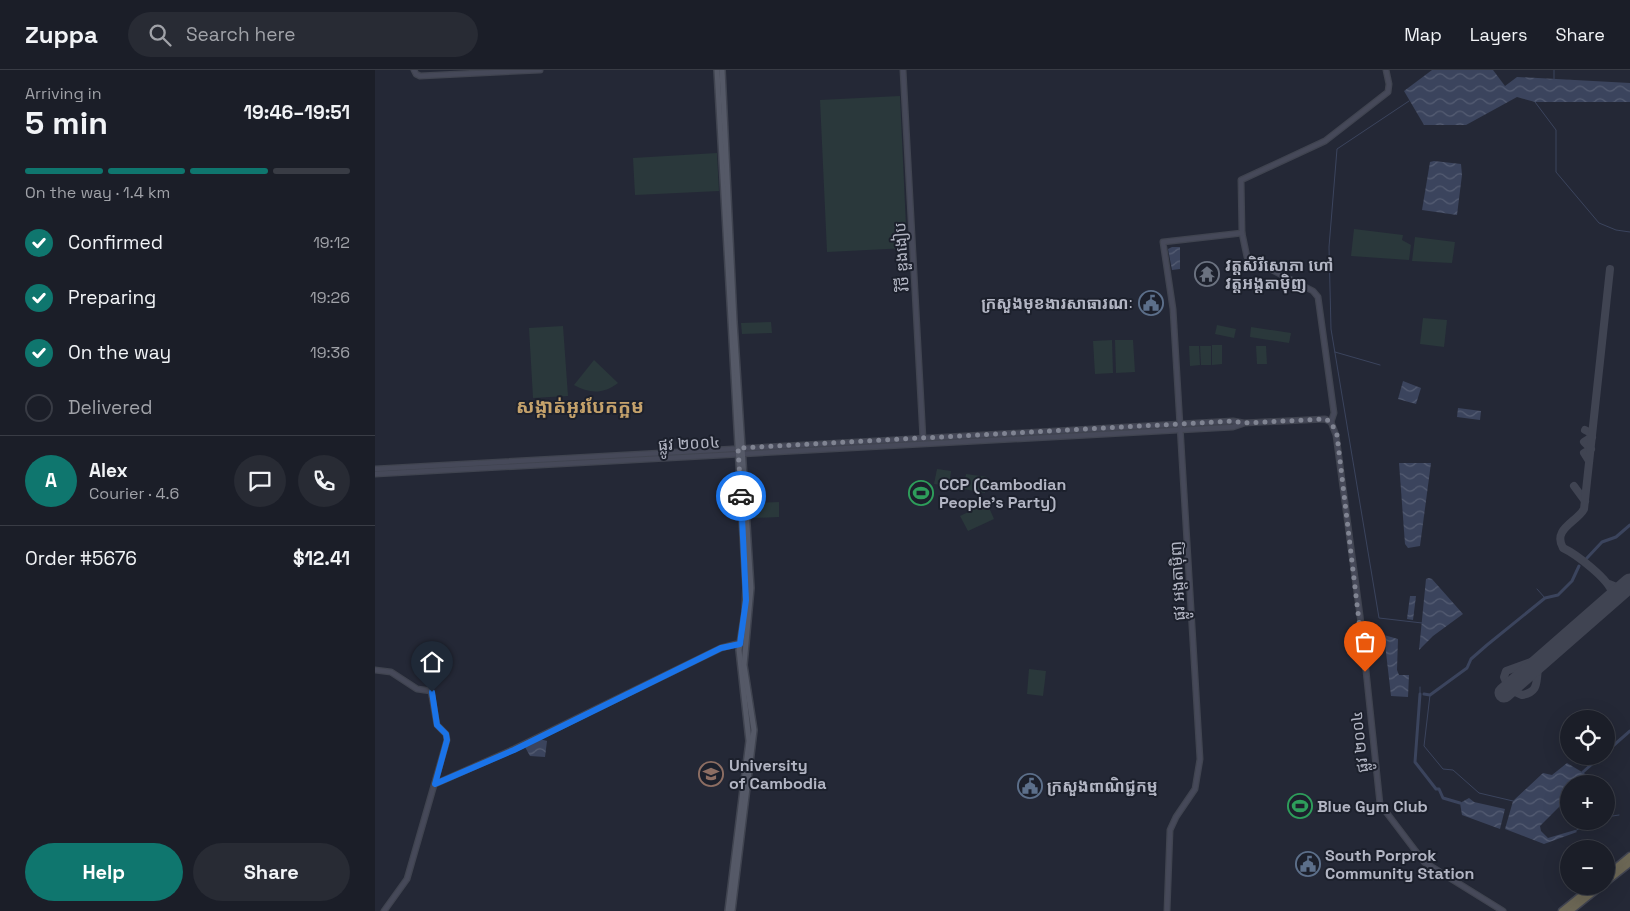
<!DOCTYPE html>
<meta charset="utf-8">
<style>
body{margin:0;font-family:"Space Grotesk","Noto Sans Khmer",sans-serif;background:#282b34;color:#f1f3f6;height:100vh;display:flex;flex-direction:column;font-size:19px;white-space:nowrap}
*{box-sizing:border-box;margin:0}
p{font-size:16px;color:#a0a2a8}
.icon{flex:none;width:28px;height:28px;fill:none;stroke:currentColor;stroke-width:2;stroke-linecap:round;stroke-linejoin:round}
.map{position:relative;flex:1;overflow:hidden}
.details{display:flex;flex-direction:column;background:#1b1e28;width:375px}
.details>*{flex:none}
.fabs{position:absolute;left:1185px;top:640px;display:grid;gap:10px}
.fabs a{display:grid;place-items:center;width:55px;height:55px;border-radius:50%;background:#1b1e28;box-shadow:0 5px 20px #0002,0 0 0 1px #393c45;font-size:25px}
.pin{position:absolute;display:grid;place-items:center;width:42px;height:42px;color:#fff;margin:-51px -21px;border-radius:50% 50% 50% 0;rotate:-45deg;box-shadow:0 0 5px #0007}
.pin .icon{rotate:45deg}
.courier{position:absolute;display:grid;place-items:center;width:50px;height:50px;margin:-25px;border:4px solid #1a73e8;border-radius:50%;background:#fff;color:#222;box-shadow:0 1px 6px #0007}
.overview em{font-style:normal;font-weight:600}
.overview div{display:flex;flex-direction:column-reverse}
.overview{display:flex;align-items:center;justify-content:space-between;height:85px;padding:0 25px}
h1{font-size:32px;font-weight:600;line-height:38px}
.bar{display:grid;grid-template-columns:repeat(4,1fr);gap:8px 5px;align-content:center;height:60px;padding:0 25px}
.bar i{height:6px;border-radius:4px;background:#393c45}
.bar .selected{background:#0f766e}
.bar p{grid-column:span 4}
.line{display:flex;align-items:center;gap:12px;padding:0 25px;border-top:1px solid #393c45}
.line div{flex:1}
.round{display:grid;place-items:center;flex:none;width:52px;height:52px;border-radius:26px;background:#282b34}
ol{padding:0 25px;list-style:none}
li{display:flex;align-items:center;gap:15px;height:55px}
li p{margin-inline-start:auto}
li .icon{padding:5px;border-radius:50%;background:#0f766e;color:#fff;stroke-width:4}
li:last-child{color:#a0a2a8}
li i{width:28px;height:28px;border:2px solid #393c45;border-radius:50%}
.action{display:flex;gap:10px;margin-top:auto;padding:10px 25px}
.action a{flex:1;height:58px;border-radius:30px;background:#0f766e;color:#fff;font-size:20px;font-weight:600;line-height:58px;text-align:center}
.action a+a{background:#282b34;color:#f1f3f6}
header{display:flex;align-items:center;gap:30px;box-sizing:border-box;height:70px;padding:0 25px;background:#1b1e28;border-bottom:1px solid #393c45}
header strong{font-size:24px}
nav{display:flex;gap:28px;margin-inline-start:auto;font-size:18px}
.search{width:350px;height:45px;background:#282b34;display:flex;align-items:center;gap:12px;box-sizing:border-box;padding:0 18px;border-radius:28px;color:#a0a2a8;font-size:19px}
main{display:flex;flex:1;min-height:0}
.map>svg:first-child{display:block}
.grass{fill:#2a383b}
.water{fill:url(#water-waves)}
.lines{fill:none;stroke-linecap:round;stroke-linejoin:round}
.stream{stroke:#3b445d;stroke-width:1}
.canal{stroke:#3b445d;stroke-width:3}
.taxiway{stroke:#404452;stroke-width:8}
.runway{stroke:#404452;stroke-width:19}
.secondary-casing{stroke:#404450;stroke-width:7}
.primary-casing{stroke:#404450;stroke-width:8}
.highway-casing{stroke:#424552;stroke-width:9}
.secondary{stroke:#464959;stroke-width:4.5}
.primary{stroke:#555967;stroke-width:5}
.highway{stroke:#6c6755;stroke-width:6}
.done{stroke:#808492;stroke-width:5;stroke-dasharray:0 9}
.route{stroke:#1a73e8;stroke-width:6}
.labels{text-anchor:middle;stroke-width:4;stroke-linejoin:round;paint-order:stroke}
.street-label{font-size:16px;fill:#b2b5c3;stroke:#1c202c}
.poi-label{font-size:16px;font-weight:bold;fill:#b2b5c3;stroke:#1c202c;text-anchor:start}
.quarter-label{font-size:19px;font-weight:bold;fill:#c5a26b;stroke:#1c202c}
</style>
<header>
<strong>Zuppa</strong>
<div class="search"><svg class="icon" aria-label="search" viewBox="0 0 24 24"><circle cx="10" cy="10" r="6"/><path d="M15 15l6 6"/></svg>Search here</div>
<nav><a>Map</a><a>Layers</a><a>Share</a></nav>
</header>
<main>
<section class="details">
<div class="overview"><div><h1>5 min</h1><p>Arriving in</p></div><em>19:46–19:51</em></div>
<div class="bar"><i class="selected"></i><i class="selected"></i><i class="selected"></i><i></i><p>On the way · 1.4 km</p></div>
<ol>
<li><svg class="icon" aria-label="check" viewBox="0 0 24 24"><path d="M5 12l5 5 9-10"/></svg>Confirmed<p>19:12</p></li>
<li><svg class="icon" aria-label="check" viewBox="0 0 24 24"><path d="M5 12l5 5 9-10"/></svg>Preparing<p>19:26</p></li>
<li><svg class="icon" aria-label="check" viewBox="0 0 24 24"><path d="M5 12l5 5 9-10"/></svg>On the way<p>19:36</p></li>
<li><i></i>Delivered</li>
</ol>
<div class="line" style="height:90px"><b class="round" style="background:#0f766e;color:#fff">A</b><div><b>Alex</b><p>Courier · 4.6</p></div><a class="round"><svg class="icon" aria-label="chat" viewBox="0 0 24 24"><path d="M4 5h16v11H9l-5 4z"/></svg></a><a class="round"><svg class="icon" aria-label="phone" viewBox="0 0 24 24"><path d="M5 4h4l2 5-3 2q2 4 5 5l2-3 5 2v4C11 20 4 13 5 4z"/></svg></a></div>
<div class="line" style="height:65px"><div>Order #5676</div><b>$12.41</b></div>
<div class="action"><a>Help</a><a>Share</a></div>
</section>
<div class="map">
<svg width="1255" height="841" viewBox="0 0 1255 841">
<defs>
<pattern id="water-waves" width="16" height="10" patternUnits="userSpaceOnUse" patternTransform="scale(1.25)"><rect width="16" height="10" fill="#3b445d"/><path d="M0 5q4-4 8 0t8 0" fill="none" stroke="#555d73"/></pattern>
</defs>
<rect width="100%" height="100%" fill="#242836"/>
<g class="grass">
<path d="M525 26 532 178 452 182 445 30Z"/>
<path d="M342 83 344 121 260 125 258 88Z"/>
<path d="M979 159 1028 165 1027 170 1036 175 1034 190 976 186Z"/>
<path d="M1040 167 1080 172 1077 193 1037 191Z"/>
<path d="M1048 248 1072 250 1069 277 1045 274Z"/>
<path d="M396 252 397 263 367 264 366 253Z"/>
<path d="M842 255 861 259 859 268 840 264Z"/>
<path d="M188 256 193 326 158 328 154 258Z"/>
<path d="M876 257 916 263 914 273 875 267Z"/>
<path d="M737 270 738 303 720 304 718 271Z"/>
<path d="M740 270H758L760 302 741 303Z"/>
<path d="M837 275H847V294L837 295Z"/>
<path d="M814 276H824L825 295 815 296Z"/>
<path d="M825 276H836V295H826Z"/>
<path d="M881 276H891L892 294H882Z"/>
<path d="M219 290 243 313C229 324 214 324 199 315Z"/>
<path d="M562 399 576 401 574 416 559 414Z"/>
<path d="M591 404 612 407 610 423 588 419Z"/>
<path d="M404 432V447L379 448 378 433Z"/>
<path d="M612 433 619 449 593 461 585 446Z"/>
<path d="M654 599 671 601 668 626 652 624Z"/>
</g>
<g class="water">
<path d="M1057 0H1118L1130 16 1142 7 1255 13V32H1160L1142 27 1091 55H1049L1029 21Z"/>
<path d="M1059 91 1086 94 1087 105 1082 145 1047 140 1055 92Z"/>
<path d="M797 177H805V199L797 200 793 179Z"/>
<path d="M1028 311 1046 318 1041 334 1023 329Z"/>
<path d="M1083 338 1106 341 1105 350 1082 347Z"/>
<path d="M1024 393H1056L1045 476 1033 478 1030 474Z"/>
<path d="M1054 508 1057 509 1088 544 1058 566 1044 580 1051 509Z"/>
<path d="M1035 526H1041L1038 550 1032 549Z"/>
<path d="M1009 565 1023 569 1022 600 1024 605H1034L1033 627 1016 626Z"/>
<path d="M165 669 172 671 170 687 155 686 150 677Z"/>
<path d="M1192 693 1212 705V708L1205 714H1194V727L1165 756 1166 761 1173 768 1200 760 1202 762 1169 774 1130 759 1138 731 1168 703 1177 705Z"/>
<path d="M1094 728 1099 732 1130 739 1125 759 1087 745 1085 733Z"/>
</g>
<g class="lines">
<g class="stream">
<path d="M1179 9V0"/>
<path d="M1034 31 962 79 954 177 956 259 1004 548 1047 553"/>
<path d="M1160 32 1181 60V102L1224 153 1241 160 1255 162"/>
<path d="M960 282 1005 295"/>
<path d="M1162 519 1170 528"/>
<path d="M1045 624V617"/>
<path d="M1055 625 1049 676 1068 699 1078 700 1104 723 1138 731"/>
<path d="M1231 747 1244 745"/>
<path d="M1200 761 1218 751"/>
</g>
<g class="canal">
<path d="M1212 488 1227 472 1241 467 1255 455"/>
<path d="M1045 624 1040 692 1061 719H1064L1068 728 1085 733"/>
<path d="M1049 624 1055 625 1092 598 1096 589 1112 575 1170 528 1183 525 1197 511 1204 496"/>
<path d="M1231 682 1255 661"/>
<path d="M1208 702 1226 686"/>
</g>
<g class="taxiway">
<path d="M1210 360 1214 362 1217 367 1209 372 1216 379 1209 383 1214 391"/>
<path d="M1199 416 1210 431"/>
<path d="M1234 514 1244 518 1252 516"/>
<path d="M1234 531 1237 523C1235 510 1201 484 1188 478 1177 459 1202 452 1209 439L1235 199"/>
<path d="M1170 588C1168 591 1164 595 1163 599 1161 612 1164 622 1147 625L1134 619 1129 607 1131 601 1172 586"/>
</g>
<path class="runway" d="M1129 623 1255 513"/>
<defs>
<g id="secondary">
<path d="M39 0 41 4 45 6 165 0"/>
<path d="M528 0 548 369"/>
<path d="M956 352 959 343 943 227 938 221 872 187 867 163 866 110 950 71 1013 22 1014 14 1011 0"/>
<path d="M0 399 858 351 869 353 950 349 956 352 961 365 986 553 1005 734 1049 792 1128 841"/>
<path d="M0 404 858 357 867 354"/>
<path d="M0 600 16 602 42 619 56 621 62 655 71 664 72 670 32 809 9 841"/>
<path d="M60 714 139 679 346 578 361 574H370"/>
<path d="M792 841 795 760 801 747 820 719 825 689 798 239 788 172 867 163"/>
</g>
<g id="primary">
<path d="M342 0 371 518 370 542 364 580 374 671 353 841"/>
<path d="M347 0 359 252 376 518 369 595 379 660 357 841"/>
</g>
<g id="highway">
<path d="M1231 806 1255 786"/>
<path d="M1231 812 1255 793"/>
<path d="M1187 841 1218 816"/>
<path d="M1195 841 1226 816"/>
</g>
</defs>
<use href="#secondary" class="secondary-casing"/>
<use href="#primary" class="primary-casing"/>
<use href="#highway" class="highway-casing"/>
<use href="#secondary" class="secondary"/>
<use href="#primary" class="primary"/>
<use href="#highway" class="highway"/>
</g>
<g class="lines">
<path class="done" d="M366 426 363 378 858 351 869 353 950 349 956 352 962 365 990 602"/>
<path class="route" d="M57 622 62 655 71 664 72 670 60 714 139 680 346 578 365 574 371 530 366 426"/>
</g>
<defs>
<symbol id="temple-ring" viewBox="-11 -11 22 22"><circle r="9.5" fill="#1c202c" stroke="#6b7280" stroke-width="1.5"/><path d="M0-6L5-2H3V0L6.5 2.5H4V6H1.5V3h-3V6H-4V2.5H-6.5L-3 0V-2H-5Z" fill="#6b7280"/></symbol>
<symbol id="civic-ring" viewBox="-11 -11 22 22"><circle r="9.5" fill="#1c202c" stroke="#5c6f8a" stroke-width="1.5"/><path d="M-.6-6.5H3V-4.5H.6V-3L4-1V1h2V6H-6V1h2V-1L-.6-3ZM-1.2 2.5V6h2.4V2.5Z" fill="#5c6f8a"/></symbol>
<symbol id="stadium-ring" viewBox="-11 -11 22 22"><circle r="9.5" fill="#1c202c" stroke="#2e9e5b" stroke-width="1.5"/><path d="M0-5a6.5 5 0 1 0 0 10a6.5 5 0 1 0 0-10ZM-3.5-1.8h7v3.6h-7Z" fill="#2e9e5b"/></symbol>
<symbol id="university-ring" viewBox="-11 -11 22 22"><circle r="9.5" fill="#1c202c" stroke="#8d6e63" stroke-width="1.5"/><path d="M0-5L7-2L0 1L-7-2ZM-4 1L0 2.5L4 1V4Q0 6-4 4Z" fill="#8d6e63"/></symbol>
</defs>
<g fill-rule="evenodd">
<use href="#temple-ring" x="818" y="190" width="28" height="28"/>
<use href="#civic-ring" x="762" y="219" width="28" height="28"/>
<use href="#stadium-ring" x="532" y="409" width="28" height="28"/>
<use href="#university-ring" x="322" y="690" width="28" height="28"/>
<use href="#civic-ring" x="641" y="702" width="28" height="28"/>
<use href="#stadium-ring" x="911" y="722" width="28" height="28"/>
<use href="#civic-ring" x="919" y="780" width="28" height="28"/>
</g>
<g class="labels">
<g class="street-label">
<text transform="translate(526 187) rotate(-93)" y="6">វិថី ឌួងងៀប</text>
<text transform="translate(314 373) rotate(-3)" y="6">ផ្លូវ ២០០៤</text>
<text transform="translate(802 511) rotate(-93)" y="6">ផ្លូវ អង្តតាម៉ិញ</text>
<text transform="translate(984 672) rotate(-96)" y="6">ផ្លូវ ២០០៤</text>
</g>
<g class="poi-label">
<text x="850" y="201">វត្តសិរីសោភា ហៅ<tspan x="850" dy="18">វត្តអង្តតាម៉ិញ</tspan></text>
<text x="758" y="239" text-anchor="end">ក្រសួងមុខងារសាធារណៈ</text>
<text x="564" y="420">CCP (Cambodian<tspan x="564" dy="18">People's Party)</tspan></text>
<text x="354" y="701">University<tspan x="354" dy="18">of Cambodia</tspan></text>
<text x="672" y="722">ក្រសួងពាណិជ្ជកម្ម</text>
<text x="942" y="742">Blue Gym Club</text>
<text x="950" y="791">South Porprok<tspan x="950" dy="18">Community Station</tspan></text>
</g>
<g class="quarter-label">
<text x="205" y="343">សង្កាត់អូរបែកក្អម</text>
</g>
</g>
</svg>
<div class="fabs">
<a><svg class="icon" aria-label="locate" viewBox="0 0 24 24"><circle cx="12" cy="12" r="6"/><path d="M12 2v4M12 18v4M2 12h4M18 12h4"/></svg></a>
<a>+</a>
<a>−</a>
</div>
<div class="pin" style="left:990px;top:602px;background:#ea580c"><svg class="icon" aria-label="bag" viewBox="0 0 24 24"><path d="M5 8h14l-1 12H6zM9 8a3 3 0 0 1 6 0"/></svg></div>
<div class="pin" style="left:57px;top:622px;background:#1f2937"><svg class="icon" aria-label="home" viewBox="0 0 24 24"><path d="M3 11l9-7 9 7M6 9v11h12V9"/></svg></div>
<div class="courier" style="left:366px;top:426px"><svg class="icon" aria-label="car" viewBox="0 0 24 24"><path d="M5 17H2v-5l4-1 3-4h7l3 4 3 1v5h-3M9 17h6M6 11h13"/><circle cx="7" cy="17" r="2"/><circle cx="17" cy="17" r="2"/></svg></div>
</div>
</main>
